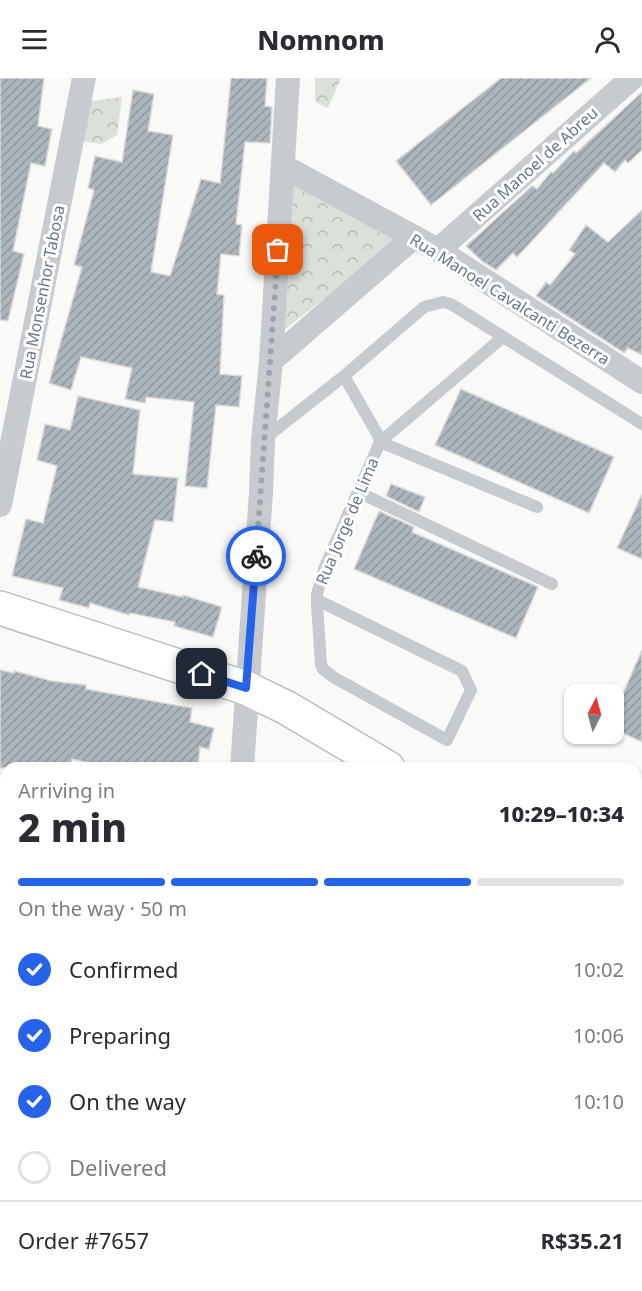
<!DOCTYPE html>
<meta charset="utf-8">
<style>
body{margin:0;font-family:"Noto Sans",sans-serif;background:#f2f2f3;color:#2b2b33;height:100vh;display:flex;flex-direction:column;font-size:22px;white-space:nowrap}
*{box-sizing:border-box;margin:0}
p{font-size:20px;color:#7c7c81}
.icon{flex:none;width:33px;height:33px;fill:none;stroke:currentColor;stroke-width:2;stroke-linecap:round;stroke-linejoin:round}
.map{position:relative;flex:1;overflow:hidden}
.side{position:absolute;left:0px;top:684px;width:642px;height:530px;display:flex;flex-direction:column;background:#fff;border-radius:18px 18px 0 0;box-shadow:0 2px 4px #0004}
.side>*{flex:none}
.needle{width:39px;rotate:6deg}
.controls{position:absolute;left:564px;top:606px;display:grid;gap:12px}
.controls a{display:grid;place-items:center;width:60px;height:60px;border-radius:12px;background:#fff;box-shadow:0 2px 4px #0004;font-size:30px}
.pin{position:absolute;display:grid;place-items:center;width:51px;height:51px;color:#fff;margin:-26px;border-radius:12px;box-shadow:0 3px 9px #0006}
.courier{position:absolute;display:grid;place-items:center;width:60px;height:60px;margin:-30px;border:4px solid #2563eb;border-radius:50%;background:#fff;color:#222;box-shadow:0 2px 8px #0007}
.summary em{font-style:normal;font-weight:800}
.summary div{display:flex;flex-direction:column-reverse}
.summary{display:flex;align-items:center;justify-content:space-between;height:102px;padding:0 18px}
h1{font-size:39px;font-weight:800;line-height:45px}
.bar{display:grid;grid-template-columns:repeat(4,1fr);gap:9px 6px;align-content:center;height:72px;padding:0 18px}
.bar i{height:8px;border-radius:4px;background:#e1e1e2}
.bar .active{background:#2563eb}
.bar p{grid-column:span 4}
.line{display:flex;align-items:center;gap:15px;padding:0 18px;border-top:2px solid #e1e1e2}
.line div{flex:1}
ol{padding:0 18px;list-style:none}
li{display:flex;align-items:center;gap:18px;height:66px}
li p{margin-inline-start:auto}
li .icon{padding:6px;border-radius:50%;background:#2563eb;color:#fff;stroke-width:4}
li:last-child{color:#7c7c81}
li i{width:33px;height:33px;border:3px solid #e1e1e2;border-radius:50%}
header{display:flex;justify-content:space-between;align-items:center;height:78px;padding:0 18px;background:#fff;font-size:27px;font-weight:800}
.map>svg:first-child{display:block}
.forest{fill:url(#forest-crowns)}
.building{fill:url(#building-hatch);stroke:#dbdbd9;stroke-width:1.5}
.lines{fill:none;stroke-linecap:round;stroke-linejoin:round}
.secondary-casing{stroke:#b9bec3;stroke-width:36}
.service{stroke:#c7cace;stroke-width:12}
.minor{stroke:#c7cace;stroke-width:24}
.secondary{stroke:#fff;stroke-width:33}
.done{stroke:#9aa4b0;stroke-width:6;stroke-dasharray:0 10.8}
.route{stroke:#2563eb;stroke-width:8}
.labels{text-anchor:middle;stroke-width:6;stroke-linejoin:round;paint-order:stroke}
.street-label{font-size:16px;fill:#677789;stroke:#fff}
</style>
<header><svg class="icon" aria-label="menu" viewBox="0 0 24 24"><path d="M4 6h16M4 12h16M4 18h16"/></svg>Nomnom<svg class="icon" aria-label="person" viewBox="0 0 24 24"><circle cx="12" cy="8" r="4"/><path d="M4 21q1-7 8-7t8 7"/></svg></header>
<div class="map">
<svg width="642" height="1213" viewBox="0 0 642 1213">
<defs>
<pattern id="forest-crowns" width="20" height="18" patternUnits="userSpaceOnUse" patternTransform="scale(1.5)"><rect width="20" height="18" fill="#dae1d8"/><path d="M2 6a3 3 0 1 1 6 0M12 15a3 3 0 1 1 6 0" fill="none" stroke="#b5bbb5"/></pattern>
<pattern id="building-hatch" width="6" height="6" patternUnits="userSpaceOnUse" patternTransform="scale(1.5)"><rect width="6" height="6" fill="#adb5bc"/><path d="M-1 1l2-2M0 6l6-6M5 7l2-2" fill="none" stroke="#91989f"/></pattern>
</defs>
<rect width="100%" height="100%" fill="#f9f9f7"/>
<g class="forest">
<path d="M315 0H341L328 30 315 24Z"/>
<path d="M122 19 117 57 101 66 81 63 91 23Z"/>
<path d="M290 101 402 161 280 255Z"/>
</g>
<g class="building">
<path d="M0 0H44L38 48 52 51 45 88 31 85 13 173 24 176 8 243 0 242Z"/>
<path d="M231 0H267L265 28 272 29 270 65 245 64 236 146 242 147 239 178 221 176 217 216 224 217 220 296 242 298 239 329 216 327 207 410 185 408 194 324 146 319 145 325 125 321 132 290 81 279 71 312 49 305 82 189 74 187 94 112 88 110 95 78 122 84 133 12 154 16 148 53 173 57 151 194 170 198 201 101 220 105Z"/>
<path d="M501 0H591L431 127 396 83Z"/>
<path d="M642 14V72L628 85 625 82 615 94 604 85 517 179 513 175 496 192 483 184 466 168 532 108 537 111 551 94 553 95 574 73 576 75Z"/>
<path d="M642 132V277L628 270 624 275 536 218 546 204 550 207 575 176 569 172 586 147 608 164Z"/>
<path d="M461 311 614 379 589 435 435 367Z"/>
<path d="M78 318 140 332 133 396 178 400 173 444 155 442 138 509 183 519V517L222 529 213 559 174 548 175 544 130 535 129 537 90 525 89 530 59 522 63 510 12 498 26 441 43 445 57 388 37 382 45 346 70 352Z"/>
<path d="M391 406 425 419 419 434 386 418Z"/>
<path d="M642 416V481L617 470Z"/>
<path d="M379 433 414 449 412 454 538 509 516 560 354 491Z"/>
<path d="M642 572V664L614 651V636Z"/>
<path d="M0 592 14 595V593L52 603 86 607V611L192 630 190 644 214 650 209 671 200 669 198 690H108L72 681 70 690H0Z"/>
</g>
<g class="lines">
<defs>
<g id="secondary">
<path d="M0 530 246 610 287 630 388 690"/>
<path d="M636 842 642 846"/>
<path d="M0 927H6"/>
<path d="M303 1208 305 1213"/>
</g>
</defs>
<use href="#secondary" class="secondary-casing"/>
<g class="service">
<path d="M344 298 379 359 380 364"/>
<path d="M264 361 344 298 424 229 443 224 451 226 642 346"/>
<path d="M380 364 537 429"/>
<path d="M358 414 552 506"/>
<path d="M317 522 462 593 471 612 447 662 333 599 323 591 321 586 317 527V516L324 491 380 364 503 259"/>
<path d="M636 702 642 705"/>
<path d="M636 763 642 767"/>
</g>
<g class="minor">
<path d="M283 88 438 172 642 304"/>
<path d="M438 172 632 0"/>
<path d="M271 283 414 159"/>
<path d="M0 427 84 0"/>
<path d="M242 690 261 414 263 362 271 283 288 0"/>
<path d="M636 1150 642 1154"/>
<path d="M158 1213 159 1208"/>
</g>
<use href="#secondary" class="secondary"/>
</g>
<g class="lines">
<path class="done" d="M256 478 278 172"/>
<path class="route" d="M202 596 246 610 256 478"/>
</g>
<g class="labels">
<g class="street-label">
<text transform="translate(535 86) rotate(-42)" y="6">Rua Manoel de Abreu</text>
<text transform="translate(42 214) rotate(-79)" y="6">Rua Monsenhor Tabosa</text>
<text transform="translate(510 221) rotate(32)" y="6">Rua Manoel Cavalcanti Bezerra</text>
<text transform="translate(347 443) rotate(-67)" y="6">Rua Jorge de Lima</text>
</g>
</g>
</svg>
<div class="controls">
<a><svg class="needle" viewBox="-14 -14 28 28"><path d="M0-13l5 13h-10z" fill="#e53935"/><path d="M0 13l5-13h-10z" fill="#7c7c81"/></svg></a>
</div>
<div class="pin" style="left:278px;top:172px;background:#ea580c"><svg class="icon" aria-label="bag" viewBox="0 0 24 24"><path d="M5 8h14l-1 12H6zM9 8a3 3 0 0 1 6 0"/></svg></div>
<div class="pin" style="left:202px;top:596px;background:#1f2937"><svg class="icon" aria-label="home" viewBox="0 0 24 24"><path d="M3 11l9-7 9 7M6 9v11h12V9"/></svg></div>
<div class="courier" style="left:256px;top:478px"><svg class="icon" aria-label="bike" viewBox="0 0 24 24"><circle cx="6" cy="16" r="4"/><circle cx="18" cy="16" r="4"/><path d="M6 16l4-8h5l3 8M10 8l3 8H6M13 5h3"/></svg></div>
<section class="side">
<div class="summary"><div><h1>2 min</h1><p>Arriving in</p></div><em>10:29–10:34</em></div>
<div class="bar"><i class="active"></i><i class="active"></i><i class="active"></i><i></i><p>On the way · 50 m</p></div>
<ol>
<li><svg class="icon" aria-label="check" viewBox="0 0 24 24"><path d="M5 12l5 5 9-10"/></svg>Confirmed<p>10:02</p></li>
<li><svg class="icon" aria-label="check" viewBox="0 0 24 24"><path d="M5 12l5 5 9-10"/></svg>Preparing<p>10:06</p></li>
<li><svg class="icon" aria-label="check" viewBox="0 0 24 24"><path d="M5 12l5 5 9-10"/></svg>On the way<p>10:10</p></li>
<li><i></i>Delivered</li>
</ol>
<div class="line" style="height:78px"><div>Order #7657</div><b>R$35.21</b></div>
</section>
</div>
